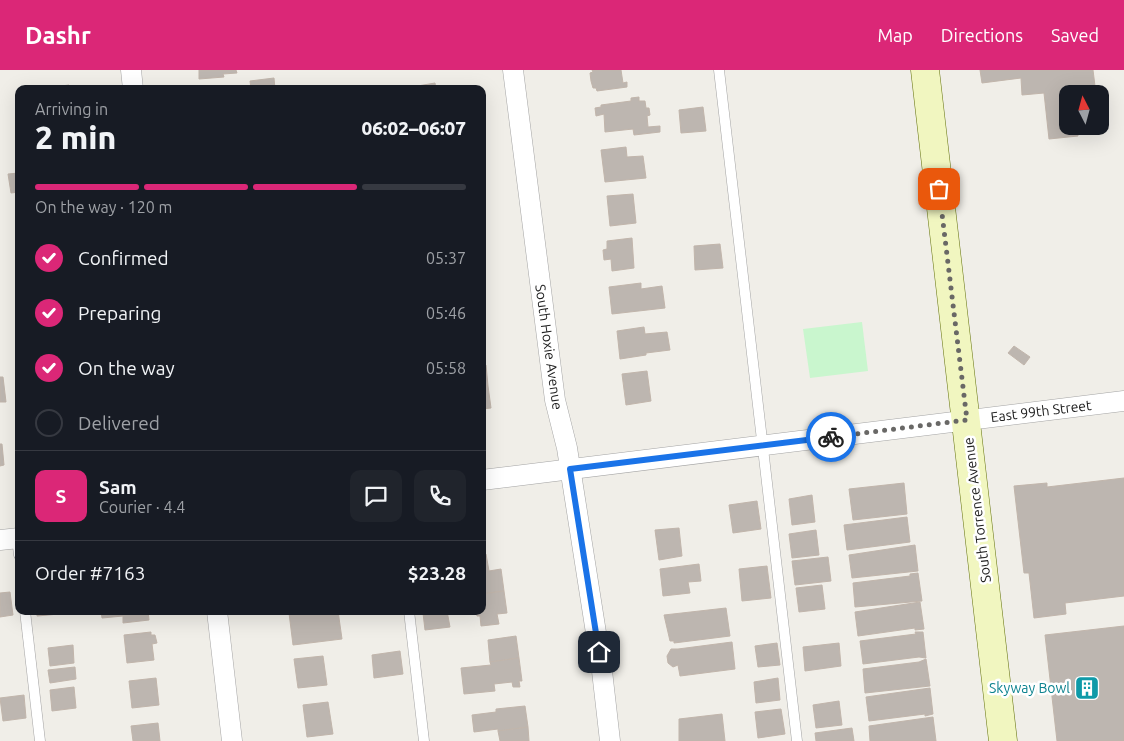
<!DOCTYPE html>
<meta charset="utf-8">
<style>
body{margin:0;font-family:Ubuntu,sans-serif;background:#20242c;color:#f1f3f6;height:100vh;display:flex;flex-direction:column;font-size:19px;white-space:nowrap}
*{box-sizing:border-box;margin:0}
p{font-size:16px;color:#9ea1a6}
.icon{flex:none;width:28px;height:28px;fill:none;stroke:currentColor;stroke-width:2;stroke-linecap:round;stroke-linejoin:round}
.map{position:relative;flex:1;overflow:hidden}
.side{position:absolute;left:15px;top:15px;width:471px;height:530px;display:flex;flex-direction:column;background:#171b24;border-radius:10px;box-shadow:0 5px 20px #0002}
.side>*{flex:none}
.needle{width:32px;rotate:354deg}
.tools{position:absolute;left:1059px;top:15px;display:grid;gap:10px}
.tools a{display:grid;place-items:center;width:50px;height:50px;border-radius:10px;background:#171b24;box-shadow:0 5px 20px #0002;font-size:25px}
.pin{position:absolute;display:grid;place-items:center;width:42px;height:42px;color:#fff;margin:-21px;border-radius:10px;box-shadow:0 2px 8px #0006}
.courier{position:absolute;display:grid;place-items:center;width:50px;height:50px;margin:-25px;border:4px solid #1a73e8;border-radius:50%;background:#fff;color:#222;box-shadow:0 1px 6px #0007}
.summary em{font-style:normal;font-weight:800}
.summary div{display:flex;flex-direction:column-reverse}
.summary{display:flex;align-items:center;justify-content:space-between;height:85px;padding:0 20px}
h1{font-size:32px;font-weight:800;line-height:38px}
.bar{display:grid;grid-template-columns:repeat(4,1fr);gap:8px 5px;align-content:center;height:60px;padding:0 20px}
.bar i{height:6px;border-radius:4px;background:#363941}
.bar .on{background:#db2777}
.bar p{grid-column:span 4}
.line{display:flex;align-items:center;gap:12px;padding:0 20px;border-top:1px solid #363941}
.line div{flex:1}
.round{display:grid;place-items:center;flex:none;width:52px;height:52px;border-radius:10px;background:#20242c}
ol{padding:0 20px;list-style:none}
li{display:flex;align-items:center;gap:15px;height:55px}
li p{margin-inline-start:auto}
li .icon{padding:5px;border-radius:50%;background:#db2777;color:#fff;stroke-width:4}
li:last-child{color:#9ea1a6}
li i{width:28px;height:28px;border:2px solid #363941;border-radius:50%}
header{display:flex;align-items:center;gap:30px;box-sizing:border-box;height:70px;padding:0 25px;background:#db2777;color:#fff}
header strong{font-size:24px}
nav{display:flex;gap:28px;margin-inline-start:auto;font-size:18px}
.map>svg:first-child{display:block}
.park{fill:#c9f6ce}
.building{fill:#bdb6b0;stroke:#c1b5ab}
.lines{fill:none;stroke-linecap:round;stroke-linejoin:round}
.service-casing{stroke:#a4a4a4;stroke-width:11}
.minor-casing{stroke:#a4a4a4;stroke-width:21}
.secondary-casing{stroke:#64720d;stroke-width:29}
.service{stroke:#fff;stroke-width:10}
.minor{stroke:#fff;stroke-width:20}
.secondary{stroke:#f1f6c0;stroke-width:28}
.done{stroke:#696866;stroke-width:5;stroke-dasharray:0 9}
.route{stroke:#1a73e8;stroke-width:6}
.labels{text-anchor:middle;stroke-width:5;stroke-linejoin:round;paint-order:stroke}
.street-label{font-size:14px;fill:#202020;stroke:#fff}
.culture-label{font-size:14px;fill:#0d838f;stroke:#fff;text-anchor:end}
</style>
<header>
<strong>Dashr</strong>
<nav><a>Map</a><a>Directions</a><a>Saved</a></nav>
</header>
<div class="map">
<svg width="1124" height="671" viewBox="0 0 1124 671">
<rect width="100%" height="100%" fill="#f0eee8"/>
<path class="park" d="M862 252 868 301 810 308 803 259Z"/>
<g class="building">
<path d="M199 0H236L237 3 223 4 224 7 199 9Z"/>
<path d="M592 0H621L623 13 627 12V17L597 21 596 18H593L591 11 590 3 593 2Z"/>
<path d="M980 0H1093L1095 16 1073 18 1074 24H1068V56H1077L1078 66 1049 69 1044 23 1022 25 1021 8 982 13Z"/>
<path d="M274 8 275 19H251L250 11Z"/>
<path d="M435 13 436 19H407L406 18Z"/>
<path d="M69 15 70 19H38Z"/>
<path d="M639 27V31H645L646 38H649L650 45 647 46 648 57 660 56V62L634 65 633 59 605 62 604 44 596 46 595 38 601 37V35L631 31V28Z"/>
<path d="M703 37 706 61 681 63 679 40Z"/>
<path d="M626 77 627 87 643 86 646 108 605 112 601 80Z"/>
<path d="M19 103V122L11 123 8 104Z"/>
<path d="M633 124 636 153 610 156 607 126Z"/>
<path d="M632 168 634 198 612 201 611 189 604 190 603 180 607 179V171Z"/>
<path d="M720 174 723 198 695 200 694 176Z"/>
<path d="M641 213V219L662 216 665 238 612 244 609 217Z"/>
<path d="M644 257 645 264 667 262 670 280 646 283V285L620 289 617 261Z"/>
<path d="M1014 276 1030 287 1024 295 1008 283Z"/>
<path d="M486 295 488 316H482V296Z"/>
<path d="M647 301 651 331 626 335 622 304Z"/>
<path d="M0 307H3L6 332H0Z"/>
<path d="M482 316H488L491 338 482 339Z"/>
<path d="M0 374H2L4 395 0 396Z"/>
<path d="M1124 408V526L1065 533 1066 544 1034 548 1029 503H1024L1014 416 1047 413V417Z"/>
<path d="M904 413 907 444 853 450 849 419Z"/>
<path d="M812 425 815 452 792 455 789 429Z"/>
<path d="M757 431 761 459 733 463 729 435Z"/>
<path d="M907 447 910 472 847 480 844 455Z"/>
<path d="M679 458 682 486 659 490 655 460Z"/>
<path d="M816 460 819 485 792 488 789 464Z"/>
<path d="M915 475 918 501 852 508 849 485Z"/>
<path d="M486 484 489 501 501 499 504 521 482 524V485Z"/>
<path d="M828 487 831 511 795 515 792 491Z"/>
<path d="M699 494 701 511 688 512 690 523 663 526 660 499Z"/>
<path d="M767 496 771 528 742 531 739 499Z"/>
<path d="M918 503 922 531 855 537 853 513 910 506V504Z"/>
<path d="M822 515 825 539 799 542 796 518Z"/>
<path d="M504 521 507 543 497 544 499 554 481 556 480 546H477L476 541H482V524Z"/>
<path d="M10 522 13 545 0 547V523Z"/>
<path d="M920 532 924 559 915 560V558L858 566 855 542Z"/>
<path d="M726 538 730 566 674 573V571H670L664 545Z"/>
<path d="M37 541H59V544L37 546Z"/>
<path d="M101 541H148L149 550 123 553V546L102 548Z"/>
<path d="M306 541H338L342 569 293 575 289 543Z"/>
<path d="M439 541H447L450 557 425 560 423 543Z"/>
<path d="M1124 556V671H1057L1045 565Z"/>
<path d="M151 562V565H155L157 573 152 574 154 590 127 593 124 565Z"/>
<path d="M915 562H923L926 588 919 587 863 594 860 571 916 564Z"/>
<path d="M516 566 519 588 490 592 488 570Z"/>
<path d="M732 572 735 599 680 606 678 595 673 597 668 593 667 586 671 579H678Z"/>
<path d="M777 573 780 595 758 597 755 576Z"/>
<path d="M839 573 841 596 805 601 803 577Z"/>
<path d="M73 575 74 593 50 596 48 578Z"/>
<path d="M400 581 403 604 374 608 372 585Z"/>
<path d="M323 586 327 615 298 618 294 589Z"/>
<path d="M519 588 522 611H519L520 617H513L512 612 494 614 495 621 464 624 461 598 491 595 490 592Z"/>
<path d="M926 589 930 616 865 623 863 599 919 592Z"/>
<path d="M75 597 76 609 50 613 48 600Z"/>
<path d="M156 608 159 635 132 638 129 611Z"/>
<path d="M778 608 780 630 756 633 754 612Z"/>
<path d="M74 617 76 638 52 641 50 620Z"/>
<path d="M930 618 933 644 925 646V644L869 651 866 627Z"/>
<path d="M24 625 26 648 3 651 0 628Z"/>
<path d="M839 631 842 655 816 658 813 635Z"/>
<path d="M328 632 333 664 307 667 303 635Z"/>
<path d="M525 636 528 657 498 661V659L474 662 472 645 496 642V639Z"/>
<path d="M781 639 785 664 758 668 755 642Z"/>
<path d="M722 644 725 671H679V649Z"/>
<path d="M933 647 936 671H870L869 656Z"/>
<path d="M158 653 160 671H133L131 656Z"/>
<path d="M528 657 529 671H500L498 661Z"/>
<path d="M852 658 854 671H816L815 663Z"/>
</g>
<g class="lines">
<defs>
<g id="service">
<path d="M719 0 797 671"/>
<path d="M17 468 19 485"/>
<path d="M25 541 40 671"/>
<path d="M409 541 424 671"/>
</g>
<g id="minor">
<path d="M131 0 133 19"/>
<path d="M513 0 555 330 567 378 602 601 610 671"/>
<path d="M482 410 1124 331"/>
<path d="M0 470 19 468"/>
<path d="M217 541 232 671"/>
</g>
<path id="secondary" d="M925 0 1003 671"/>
</defs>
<use href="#service" class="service-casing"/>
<use href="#minor" class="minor-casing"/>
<use href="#secondary" class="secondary-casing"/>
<use href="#service" class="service"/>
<use href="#minor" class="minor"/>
<use href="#secondary" class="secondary"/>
</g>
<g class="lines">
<path class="done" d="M831 367 967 350 939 119"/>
<path class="route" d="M599 582 570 399 831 367"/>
</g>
<defs>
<symbol id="building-square" viewBox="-11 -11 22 22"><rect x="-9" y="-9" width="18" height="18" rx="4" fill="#0f9aa8" stroke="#fff"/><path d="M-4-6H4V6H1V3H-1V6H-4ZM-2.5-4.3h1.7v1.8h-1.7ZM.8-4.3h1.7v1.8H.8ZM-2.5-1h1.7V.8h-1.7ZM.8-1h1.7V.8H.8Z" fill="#fff"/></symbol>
</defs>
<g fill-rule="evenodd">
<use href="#building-square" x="1073" y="604" width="28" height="28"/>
</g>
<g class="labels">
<g class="street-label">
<text transform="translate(549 277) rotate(82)" y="5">South Hoxie Avenue</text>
<text transform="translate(1041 341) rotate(-7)" y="5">East 99th Street</text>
<text transform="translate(977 440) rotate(-97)" y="5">South Torrence Avenue</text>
</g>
<g class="culture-label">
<text x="1070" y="623">Skyway Bowl</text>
</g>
</g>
</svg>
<div class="tools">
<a><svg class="needle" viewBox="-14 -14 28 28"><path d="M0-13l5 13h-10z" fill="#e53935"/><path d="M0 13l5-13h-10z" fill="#9ea1a6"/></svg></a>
</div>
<div class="pin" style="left:939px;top:119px;background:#ea580c"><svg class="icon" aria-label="bag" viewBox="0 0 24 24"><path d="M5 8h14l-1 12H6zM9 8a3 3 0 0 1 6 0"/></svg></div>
<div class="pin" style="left:599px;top:582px;background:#1f2937"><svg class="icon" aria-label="home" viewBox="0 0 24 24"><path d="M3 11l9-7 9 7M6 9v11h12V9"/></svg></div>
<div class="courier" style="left:831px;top:367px"><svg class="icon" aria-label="bike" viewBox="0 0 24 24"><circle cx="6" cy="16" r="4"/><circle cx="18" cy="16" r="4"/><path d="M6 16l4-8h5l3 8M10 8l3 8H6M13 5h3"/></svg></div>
<section class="side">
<div class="summary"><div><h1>2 min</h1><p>Arriving in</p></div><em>06:02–06:07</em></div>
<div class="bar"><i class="on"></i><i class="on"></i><i class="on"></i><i></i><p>On the way · 120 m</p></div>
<ol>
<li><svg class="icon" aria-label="check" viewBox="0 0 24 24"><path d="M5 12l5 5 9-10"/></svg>Confirmed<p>05:37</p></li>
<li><svg class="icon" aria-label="check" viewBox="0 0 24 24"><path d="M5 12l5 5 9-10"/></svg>Preparing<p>05:46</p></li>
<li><svg class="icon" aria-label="check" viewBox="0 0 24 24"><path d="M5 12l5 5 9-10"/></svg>On the way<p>05:58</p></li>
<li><i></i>Delivered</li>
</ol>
<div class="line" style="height:90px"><b class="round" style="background:#db2777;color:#fff">S</b><div><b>Sam</b><p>Courier · 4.4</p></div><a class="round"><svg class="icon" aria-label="chat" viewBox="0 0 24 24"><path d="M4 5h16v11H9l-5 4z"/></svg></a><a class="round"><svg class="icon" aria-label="phone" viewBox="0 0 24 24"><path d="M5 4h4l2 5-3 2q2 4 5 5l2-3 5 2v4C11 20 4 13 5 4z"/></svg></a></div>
<div class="line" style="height:65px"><div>Order #7163</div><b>$23.28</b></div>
</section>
</div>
